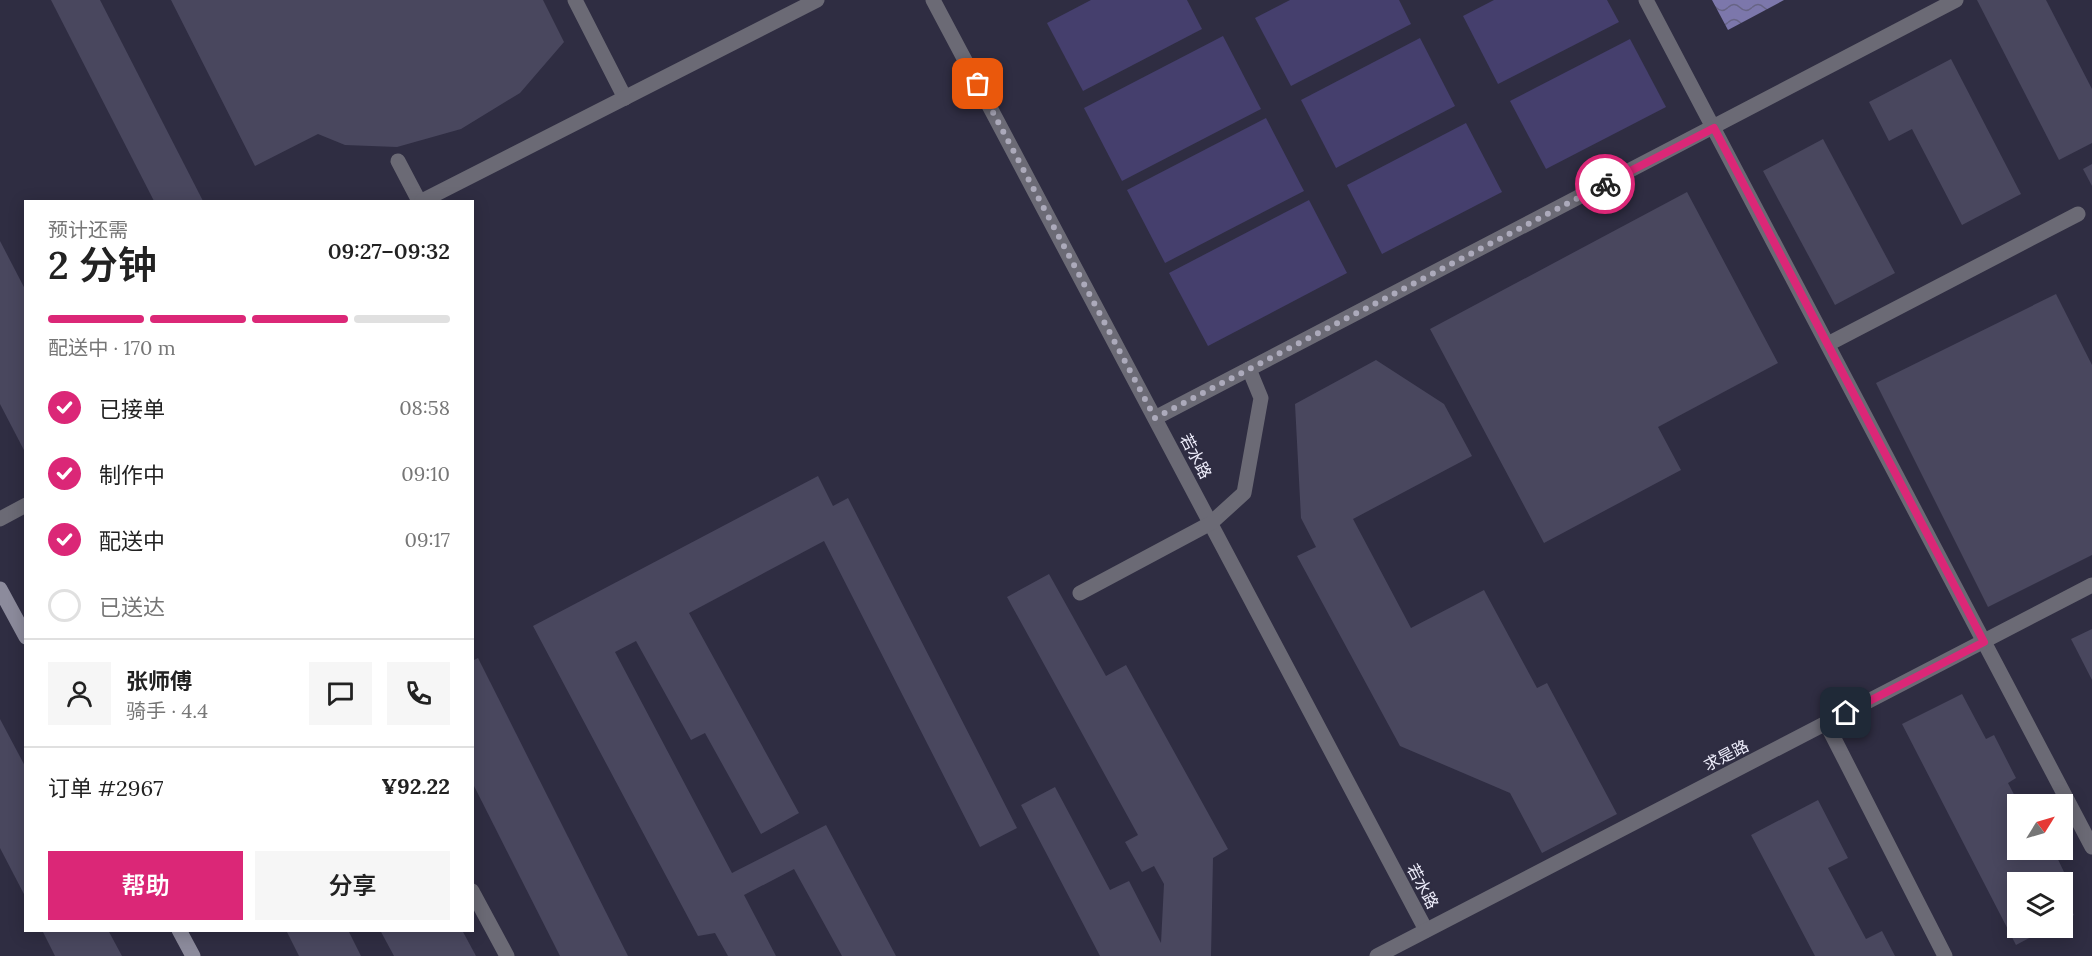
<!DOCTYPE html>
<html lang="zh">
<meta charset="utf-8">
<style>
body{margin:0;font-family:Lora,"Noto Sans SC",serif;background:#f6f6f6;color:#222;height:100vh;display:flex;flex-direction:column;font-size:22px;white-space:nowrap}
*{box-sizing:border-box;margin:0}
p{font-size:20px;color:#767676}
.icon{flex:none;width:33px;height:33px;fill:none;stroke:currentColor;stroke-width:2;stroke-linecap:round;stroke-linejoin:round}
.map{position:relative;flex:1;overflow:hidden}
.details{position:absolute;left:24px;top:200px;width:450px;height:732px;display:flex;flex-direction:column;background:#fff;border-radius:0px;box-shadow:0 3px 15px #0003}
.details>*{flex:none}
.needle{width:39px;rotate:53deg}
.fabs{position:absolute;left:2007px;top:794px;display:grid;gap:12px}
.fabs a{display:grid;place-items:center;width:66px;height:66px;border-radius:0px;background:#fff;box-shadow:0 3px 15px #0003;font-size:30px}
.pin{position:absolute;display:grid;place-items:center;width:51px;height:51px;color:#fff;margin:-26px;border-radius:12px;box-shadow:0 3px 9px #0006}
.courier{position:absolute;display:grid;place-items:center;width:60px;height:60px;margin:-30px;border:4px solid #db2777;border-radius:50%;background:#fff;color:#222;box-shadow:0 2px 8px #0007}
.head em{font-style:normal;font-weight:600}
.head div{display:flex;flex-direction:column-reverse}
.head{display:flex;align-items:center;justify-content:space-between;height:102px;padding:0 24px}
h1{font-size:39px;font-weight:600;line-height:45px}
.bar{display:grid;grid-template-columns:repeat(4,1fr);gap:9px 6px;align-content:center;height:72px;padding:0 24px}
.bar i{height:8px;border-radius:4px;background:#e0e0e0}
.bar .on{background:#db2777}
.bar p{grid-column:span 4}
.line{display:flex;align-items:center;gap:15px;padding:0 24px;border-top:2px solid #e0e0e0}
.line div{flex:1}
.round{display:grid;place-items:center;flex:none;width:63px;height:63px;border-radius:0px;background:#f6f6f6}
ol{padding:0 24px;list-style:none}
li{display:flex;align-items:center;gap:18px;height:66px}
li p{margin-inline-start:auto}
li .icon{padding:6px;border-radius:50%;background:#db2777;color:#fff;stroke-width:4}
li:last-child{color:#767676}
li i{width:33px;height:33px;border:3px solid #e0e0e0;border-radius:50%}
.action{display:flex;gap:12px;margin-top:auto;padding:12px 24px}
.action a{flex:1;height:69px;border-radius:0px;background:#db2777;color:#fff;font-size:24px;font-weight:600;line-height:69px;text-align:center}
.action a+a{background:#f6f6f6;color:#222}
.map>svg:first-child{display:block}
.green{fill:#453f6d}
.water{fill:url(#water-waves)}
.building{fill:#49475e}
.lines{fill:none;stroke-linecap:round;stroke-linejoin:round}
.lane{stroke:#6b6a75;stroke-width:15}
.secondary{stroke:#8c8b9c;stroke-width:15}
.done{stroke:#acaabb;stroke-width:6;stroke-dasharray:0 10.8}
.route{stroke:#db2777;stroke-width:8}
.labels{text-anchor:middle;stroke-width:4.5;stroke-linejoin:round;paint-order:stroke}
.street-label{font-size:16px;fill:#efeefc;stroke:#2f2d42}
</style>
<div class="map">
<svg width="2092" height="956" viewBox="0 0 2092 956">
<defs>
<pattern id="water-waves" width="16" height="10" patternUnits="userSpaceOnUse" patternTransform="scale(1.5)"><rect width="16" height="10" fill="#7c77ab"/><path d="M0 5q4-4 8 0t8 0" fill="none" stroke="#676485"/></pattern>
</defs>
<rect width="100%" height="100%" fill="#2f2d42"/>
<g class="green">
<path d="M1091 0H1187L1202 29 1083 91 1047 23Z"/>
<path d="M1290 0H1399L1411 24 1291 86 1255 18Z"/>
<path d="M1494 0H1607L1619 22 1498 84 1463 16Z"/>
<path d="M1223 36 1261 109 1122 181 1084 108Z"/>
<path d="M1420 38 1455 106 1336 168 1301 100Z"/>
<path d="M1630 39 1666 107 1546 169 1510 101Z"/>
<path d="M1266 118 1304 191 1165 263 1127 190Z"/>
<path d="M1466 123 1502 192 1382 254 1347 185Z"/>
<path d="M1309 200 1347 273 1208 346 1169 273Z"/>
</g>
<path class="water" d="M1712 0H1784L1728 30Z"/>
<g class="building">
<path d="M51 0H100L203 201H154Z"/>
<path d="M171 0H543L564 42 520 93 461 129 397 147 345 145 318 134 255 166Z"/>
<path d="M1977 0H2046L2092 89V143L2059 160Z"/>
<path d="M1951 59 2021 194 1962 225 1912 129 1889 141 1869 102Z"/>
<path d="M1823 139 1895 273 1835 305 1763 171Z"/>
<path d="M2092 164V186L2083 169Z"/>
<path d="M1687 192 1778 363 1658 427 1681 470 1544 543 1430 329Z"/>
<path d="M0 241 26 291V454L0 404Z"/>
<path d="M2056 294 2092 365V555L1988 607 1876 383Z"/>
<path d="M1376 360 1444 404 1472 456 1353 519 1411 628 1484 590 1537 688 1547 683 1617 814 1542 853 1510 793 1400 746 1297 556 1316 547 1301 518 1295 404Z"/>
<path d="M818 476 833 506 848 498 1017 828 980 847 824 541 689 613 799 813 761 834 705 733 691 740 636 641 615 652 732 873 826 825 896 956H842L794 869 744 895 776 956H728L715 933 698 936 533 626Z"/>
<path d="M1049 574 1106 676 1126 665 1228 849 1213 858 1211 956H1100L1021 805 1055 787 1110 890 1129 881 1161 943 1164 884 1154 866 1142 872 1125 842 1138 835 1007 597Z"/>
<path d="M2092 629V680L2071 639Z"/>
<path d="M478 658 628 956H560L472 782V661Z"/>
<path d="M1962 694 1986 739 1994 735 2016 778 2008 783 2019 804H2018V849H2053L2064 872 2054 877 2056 882H2018V927H2050L2016 945 1902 724Z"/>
<path d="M0 719 26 768V898L0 848Z"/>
<path d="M1818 800 1848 858 1828 868 1866 939 1882 931 1895 956H1815L1751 835Z"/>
<path d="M2062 894 2074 915 2062 921Z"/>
<path d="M42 930H108L122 956H55Z"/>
<path d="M286 930H348L361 956H299Z"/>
<path d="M380 930H462L476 956H394Z"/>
</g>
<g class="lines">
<g class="lane">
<path d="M575 0 625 98"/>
<path d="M933 0 1426 930"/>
<path d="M1646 0 2092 847"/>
<path d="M398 161 419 201"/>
<path d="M422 201 817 0"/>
<path d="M1828 344 2078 214"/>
<path d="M1155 418 1956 0"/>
<path d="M0 519 26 505"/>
<path d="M1080 593 1211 523 1244 493 1261 398 1249 369"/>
<path d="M1826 723 1945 956"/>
<path d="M472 891 507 956"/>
<path d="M1377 956 2092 585"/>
</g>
<g class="secondary">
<path d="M0 589 26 637"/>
<path d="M179 930 193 956"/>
</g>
</g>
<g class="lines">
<path class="done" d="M978 84 1155 418 1605 184"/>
<path class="route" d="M1605 184 1714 128 1984 642 1846 713"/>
</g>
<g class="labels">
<g class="street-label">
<text transform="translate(1196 456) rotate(62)" y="6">若水路</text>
<text transform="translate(1726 755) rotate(-27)" y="6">求是路</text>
<text transform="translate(1423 886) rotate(62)" y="6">若水路</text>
</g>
</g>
</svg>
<div class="fabs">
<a><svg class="needle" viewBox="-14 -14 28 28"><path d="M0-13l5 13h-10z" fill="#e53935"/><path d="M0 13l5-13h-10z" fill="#767676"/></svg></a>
<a><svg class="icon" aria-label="layers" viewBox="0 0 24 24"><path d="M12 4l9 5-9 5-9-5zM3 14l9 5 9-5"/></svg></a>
</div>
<div class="pin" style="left:978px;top:84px;background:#ea580c"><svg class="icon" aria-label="bag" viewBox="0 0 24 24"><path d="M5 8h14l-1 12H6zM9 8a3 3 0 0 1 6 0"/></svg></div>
<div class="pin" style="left:1846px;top:713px;background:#1f2937"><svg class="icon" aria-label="home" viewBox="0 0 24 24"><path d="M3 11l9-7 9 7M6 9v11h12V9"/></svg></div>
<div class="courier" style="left:1605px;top:184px"><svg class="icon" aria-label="bike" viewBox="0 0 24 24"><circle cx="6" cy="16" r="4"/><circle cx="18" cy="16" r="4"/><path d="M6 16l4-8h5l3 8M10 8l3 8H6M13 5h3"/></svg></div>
<section class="details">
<div class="head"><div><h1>2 分钟</h1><p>预计还需</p></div><em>09:27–09:32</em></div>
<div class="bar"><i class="on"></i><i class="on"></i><i class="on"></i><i></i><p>配送中 · 170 m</p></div>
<ol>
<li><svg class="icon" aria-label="check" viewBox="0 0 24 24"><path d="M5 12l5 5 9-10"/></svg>已接单<p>08:58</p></li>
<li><svg class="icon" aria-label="check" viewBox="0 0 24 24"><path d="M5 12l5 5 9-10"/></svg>制作中<p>09:10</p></li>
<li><svg class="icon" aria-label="check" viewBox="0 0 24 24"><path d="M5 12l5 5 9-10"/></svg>配送中<p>09:17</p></li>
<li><i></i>已送达</li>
</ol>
<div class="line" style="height:108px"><a class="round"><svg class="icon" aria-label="person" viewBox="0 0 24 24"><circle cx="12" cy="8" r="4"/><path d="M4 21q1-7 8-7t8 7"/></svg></a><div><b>张师傅</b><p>骑手 · 4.4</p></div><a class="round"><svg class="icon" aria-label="chat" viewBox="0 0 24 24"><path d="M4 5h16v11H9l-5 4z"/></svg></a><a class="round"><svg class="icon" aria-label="phone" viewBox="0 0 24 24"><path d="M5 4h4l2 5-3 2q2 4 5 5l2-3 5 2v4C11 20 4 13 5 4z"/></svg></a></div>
<div class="line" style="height:78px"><div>订单 #2967</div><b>¥92.22</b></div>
<div class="action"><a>帮助</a><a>分享</a></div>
</section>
</div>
